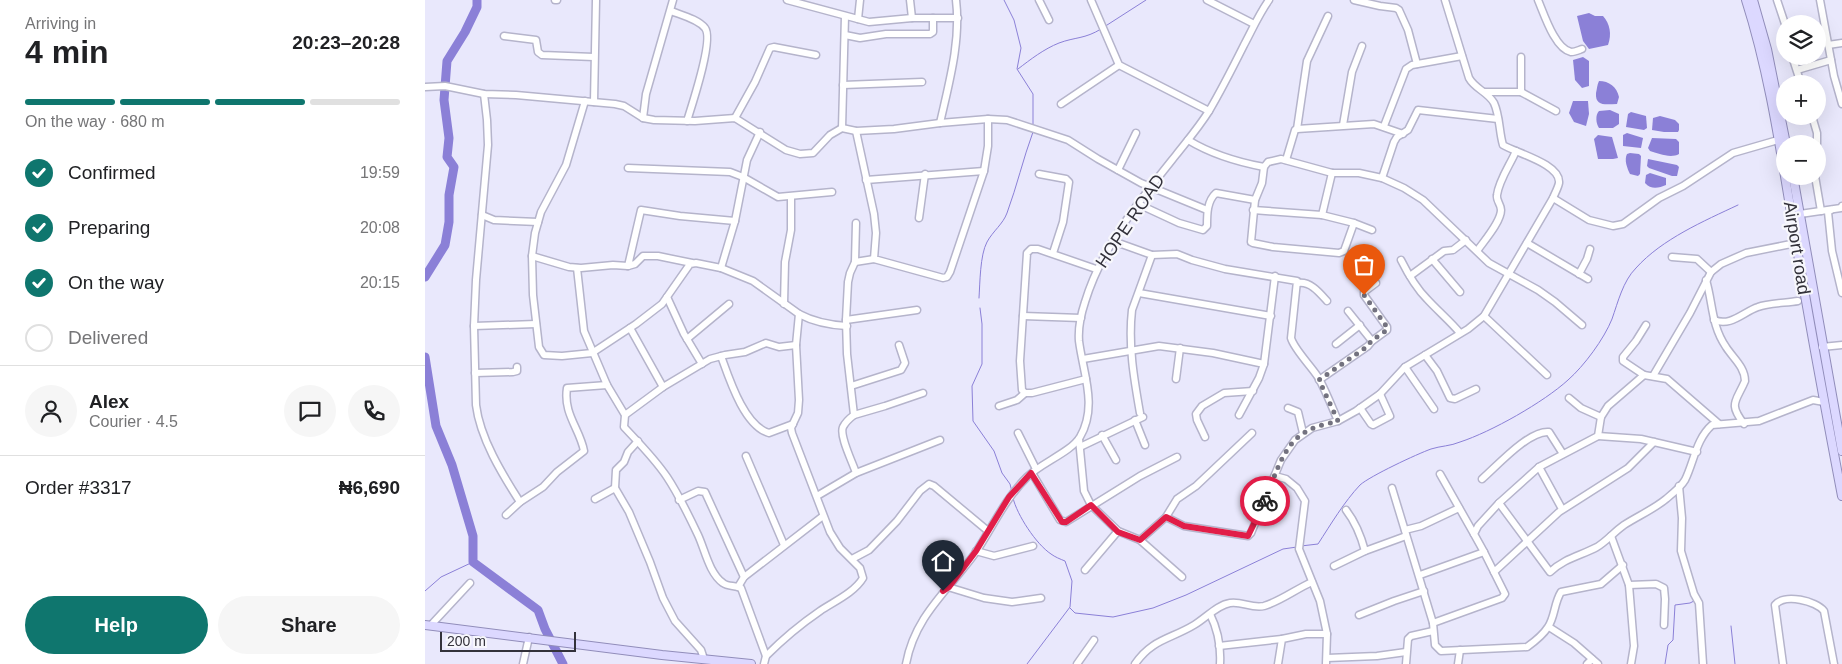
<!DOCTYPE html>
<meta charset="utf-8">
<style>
body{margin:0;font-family:Arial,sans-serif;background:#f6f6f6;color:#202124;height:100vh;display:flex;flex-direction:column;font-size:19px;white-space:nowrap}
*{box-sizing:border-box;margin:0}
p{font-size:16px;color:#757577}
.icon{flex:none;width:28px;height:28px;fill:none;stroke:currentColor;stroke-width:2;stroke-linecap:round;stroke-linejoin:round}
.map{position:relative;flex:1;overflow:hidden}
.side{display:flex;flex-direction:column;background:#fff;width:425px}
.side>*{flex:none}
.fabs{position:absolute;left:1351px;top:15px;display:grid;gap:10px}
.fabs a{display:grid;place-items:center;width:50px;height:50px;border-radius:50%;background:#fff;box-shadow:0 5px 20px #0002;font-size:25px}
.scale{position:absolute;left:15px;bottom:12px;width:136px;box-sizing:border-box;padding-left:5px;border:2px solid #33323b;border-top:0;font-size:14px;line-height:18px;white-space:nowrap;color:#33323b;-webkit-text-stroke:4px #f7f7fc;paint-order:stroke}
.pin{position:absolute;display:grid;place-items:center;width:42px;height:42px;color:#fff;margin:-51px -21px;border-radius:50% 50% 50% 0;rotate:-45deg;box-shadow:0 0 5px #0007}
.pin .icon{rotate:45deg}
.courier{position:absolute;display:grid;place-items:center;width:50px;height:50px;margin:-25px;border:4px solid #e11d48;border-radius:50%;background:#fff;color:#222;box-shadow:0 1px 6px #0007}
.headline em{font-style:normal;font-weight:700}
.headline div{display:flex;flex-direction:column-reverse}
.headline{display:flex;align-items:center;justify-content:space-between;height:85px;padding:0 25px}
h1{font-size:32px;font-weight:700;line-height:38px}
.bar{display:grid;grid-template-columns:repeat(4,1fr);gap:8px 5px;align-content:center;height:60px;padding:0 25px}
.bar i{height:6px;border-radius:4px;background:#e0e0e0}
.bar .current{background:#0f766e}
.bar p{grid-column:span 4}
.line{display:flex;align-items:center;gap:12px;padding:0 25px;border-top:1px solid #e0e0e0}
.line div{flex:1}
.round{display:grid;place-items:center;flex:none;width:52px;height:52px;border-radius:26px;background:#f6f6f6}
ol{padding:0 25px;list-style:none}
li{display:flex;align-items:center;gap:15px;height:55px}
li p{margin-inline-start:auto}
li .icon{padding:5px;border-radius:50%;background:#0f766e;color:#fff;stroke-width:4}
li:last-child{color:#757577}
li i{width:28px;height:28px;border:2px solid #e0e0e0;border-radius:50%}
.primary-button{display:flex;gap:10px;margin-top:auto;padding:10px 25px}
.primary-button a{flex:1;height:58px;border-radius:30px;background:#0f766e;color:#fff;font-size:20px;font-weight:700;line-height:58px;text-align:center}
.primary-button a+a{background:#f6f6f6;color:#202124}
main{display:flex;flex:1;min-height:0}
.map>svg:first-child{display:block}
.water{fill:#8b80d7}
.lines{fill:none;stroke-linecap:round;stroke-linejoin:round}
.stream{stroke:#8b80d7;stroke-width:1}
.river{stroke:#8b80d7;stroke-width:9}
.minor-casing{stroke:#b5b4cb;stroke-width:9}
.major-casing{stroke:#918dba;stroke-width:10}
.minor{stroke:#fff;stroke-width:6}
.major{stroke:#dcd8ff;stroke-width:8}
.done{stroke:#73727f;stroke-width:5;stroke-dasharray:0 9}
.route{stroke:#e11d48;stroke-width:6}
.labels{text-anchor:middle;stroke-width:4.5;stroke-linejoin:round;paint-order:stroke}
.street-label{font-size:18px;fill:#33323b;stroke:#f7f7fc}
</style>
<main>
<section class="side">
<div class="headline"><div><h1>4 min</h1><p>Arriving in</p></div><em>20:23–20:28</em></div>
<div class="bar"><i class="current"></i><i class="current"></i><i class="current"></i><i></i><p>On the way · 680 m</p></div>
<ol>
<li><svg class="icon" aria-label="check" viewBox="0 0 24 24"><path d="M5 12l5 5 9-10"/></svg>Confirmed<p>19:59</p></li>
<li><svg class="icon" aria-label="check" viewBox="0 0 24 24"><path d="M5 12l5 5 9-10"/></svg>Preparing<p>20:08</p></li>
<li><svg class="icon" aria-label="check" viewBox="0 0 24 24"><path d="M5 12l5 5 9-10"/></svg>On the way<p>20:15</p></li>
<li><i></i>Delivered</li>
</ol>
<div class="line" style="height:90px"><a class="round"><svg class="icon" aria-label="person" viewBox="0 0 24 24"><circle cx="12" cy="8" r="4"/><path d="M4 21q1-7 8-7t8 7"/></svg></a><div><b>Alex</b><p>Courier · 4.5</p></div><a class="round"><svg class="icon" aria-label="chat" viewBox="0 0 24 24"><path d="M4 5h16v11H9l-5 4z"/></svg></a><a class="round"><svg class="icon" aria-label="phone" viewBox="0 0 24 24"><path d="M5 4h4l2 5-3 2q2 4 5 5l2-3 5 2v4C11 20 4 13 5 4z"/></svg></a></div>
<div class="line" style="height:65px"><div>Order #3317</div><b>₦6,690</b></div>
<div class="primary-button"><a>Help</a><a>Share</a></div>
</section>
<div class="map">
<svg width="1417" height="664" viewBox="0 0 1417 664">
<rect width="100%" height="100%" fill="#e9e8fc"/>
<g class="water">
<path d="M1164 13 1170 16H1178C1185 24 1187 34 1183 45L1164 49 1158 41 1152 16Z"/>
<path d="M1158 57 1164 61V86L1157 88 1150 80 1148 60Z"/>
<path d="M1174 81C1184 81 1192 87 1194 97L1192 104C1181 104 1170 107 1171 93 1172 89 1172 85 1174 81Z"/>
<path d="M1148 101H1163L1164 114 1161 126 1149 122 1144 113Z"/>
<path d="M1185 110 1194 114V124L1188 128H1174C1171 124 1170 115 1174 111Z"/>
<path d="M1206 112 1221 116 1222 128 1219 130 1201 127 1203 114Z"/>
<path d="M1235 116 1250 120 1254 124V130L1253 132H1239L1227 130 1228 118Z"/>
<path d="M1202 133 1218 138 1216 148 1198 146V135Z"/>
<path d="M1173 135 1187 137 1193 158 1188 159H1173L1169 139Z"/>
<path d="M1227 138 1251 139 1254 142V154C1245 159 1233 153 1225 151L1223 148Z"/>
<path d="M1205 153 1214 154 1216 156 1215 174 1213 176 1205 174C1202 168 1199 160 1202 154Z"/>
<path d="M1223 159 1252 165 1254 167 1252 176H1247L1224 168 1222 166Z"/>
<path d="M1225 173 1241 178V185C1234 188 1226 190 1220 183L1221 175Z"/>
</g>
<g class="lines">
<g class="stream">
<path d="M579 0 589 20 596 48 592 69 608 94V126"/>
<path d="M679 27 721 0"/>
<path d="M593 69C606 59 619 49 634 43 650 37 660 39 676 29"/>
<path d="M554 298C555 283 555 255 562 242 568 231 578 224 582 213 592 186 598 159 608 132"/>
<path d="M555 308 557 324V364L547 386 548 421 569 451 577 473 585 484 587 492"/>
<path d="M588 498C592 515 611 544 626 554 630 557 635 559 640 561L647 581 645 607 602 664"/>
<path d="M876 546 893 544C906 524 919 502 935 485 945 476 992 454 1006 449 1015 446 1026 446 1035 442 1066 432 1119 402 1143 380 1159 366 1179 339 1187 319 1193 302 1198 281 1211 268 1237 239 1279 221 1313 205"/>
<path d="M0 591 16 577 48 562"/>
<path d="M645 608 650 613 688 617 728 608 761 595 858 549 872 547"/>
<path d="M1306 626 1310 664"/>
<path d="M1240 664 1243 645 1248 640 1250 605 1265 603 1271 600"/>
</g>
<g class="river">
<path d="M0 277 20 245 24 222V195L29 167 22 157 24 138 19 100 22 61 40 32 52 7V0"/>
<path d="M0 357 11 426 27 465 48 536V562L113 610 120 629 138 664"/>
</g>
<defs>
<g id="minor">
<path d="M130 0H132"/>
<path d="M362 0 444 22 487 18H533"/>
<path d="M485 0 487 18"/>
<path d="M614 0 624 20"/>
<path d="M666 0 694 65 784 111"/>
<path d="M782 0 829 24"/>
<path d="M929 0 955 6 971 8 974 10 983 30 992 64"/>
<path d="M1113 0C1119 14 1130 49 1146 52 1150 52 1154 50 1157 49"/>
<path d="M1352 0 1360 24"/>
<path d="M1395 0 1409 76 1417 104"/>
<path d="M246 11C256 15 273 19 280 28 289 39 267 105 262 121"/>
<path d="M433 19 435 0"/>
<path d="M420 35 435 38 461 34H505L508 32V18"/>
<path d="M79 36 111 40 113 52 117 55 169 57"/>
<path d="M1403 45 1417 43"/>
<path d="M1367 56 1376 84"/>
<path d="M1372 70 1406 60"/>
<path d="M418 85 497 82"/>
<path d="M0 87 20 86 59 94 91 95 190 104 199 106 218 118 229 120 270 121 310 118 361 150 375 154 388 153 405 135 417 128 431 131 469 129 515 123 563 119 582 120 643 140 673 159 716 183 782 210"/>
<path d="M1060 92H1096L1131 111"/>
<path d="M1096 92V57"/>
<path d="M59 94 62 120 63 145 51 280 49 326 51 405C55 438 77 474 95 502"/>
<path d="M160 101 141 165 116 212 110 233 107 256 108 295 114 347 119 355 137 356 167 353 211 324 237 304 265 264 271 263 296 268 310 221 322 160 335 132"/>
<path d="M169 102 171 0"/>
<path d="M636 104 694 65"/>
<path d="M1387 116 1392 133V144"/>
<path d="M218 118 221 94 248 0"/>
<path d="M310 118 330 82 345 48 349 47 391 55"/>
<path d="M515 123C524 83 536 41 531 0"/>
<path d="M918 125 927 72 937 46"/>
<path d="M959 126 981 69 987 65 1037 56"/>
<path d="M417 128 420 16"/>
<path d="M872 129 882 61 903 16"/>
<path d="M431 131 449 214 451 233 449 259 518 278 522 277 525 272 559 171 563 146V119"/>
<path d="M763 140C786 154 812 162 839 167"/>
<path d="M1392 149H1393"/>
<path d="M861 160 870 130 872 129 949 124 978 134"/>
<path d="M203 168 305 172 318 177 353 197 407 192"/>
<path d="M693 170 711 133"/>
<path d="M614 174 641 179 644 182 638 222 628 253"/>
<path d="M1390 176 1396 211"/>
<path d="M957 178 969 142 972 137 983 130 993 110 1073 119"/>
<path d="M441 180 559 171"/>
<path d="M1128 198 1164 220 1188 226 1198 224 1234 198 1258 186 1308 153 1353 140"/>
<path d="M713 204 754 223 778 230 782 226C782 214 782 201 791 193L830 200"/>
<path d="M828 210 897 215 929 223 947 230"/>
<path d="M1406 210 1403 212 1407 251 1417 293"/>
<path d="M1375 214 1416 208 1417 206"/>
<path d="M57 215 69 220 113 222"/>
<path d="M897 215 907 173"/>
<path d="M494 218 500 174"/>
<path d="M431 223 430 262 425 273 423 282 421 320 422 354 429 415C425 418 420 423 418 427 414 436 428 463 431 473"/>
<path d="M929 223 919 251 914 253 848 247 828 243 826 242 830 200 837 183 839 167 843 162 856 159 907 173H934L957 178 979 188 998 200 1064 263 1113 290 1130 302 1157 325"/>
<path d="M688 241 727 255 707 310C703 345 709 379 715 413"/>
<path d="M1102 243 1163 279"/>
<path d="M1052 251C1059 241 1076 222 1076 210 1076 204 1071 201 1072 195 1074 180 1085 165 1091 151"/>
<path d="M727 255 752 254 767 260 800 269 872 281 866 338C869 349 886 366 893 377 901 391 907 407 913 421"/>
<path d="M107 256 144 267 156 268 188 265 203 266 210 264 218 256H233L267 263"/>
<path d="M1247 257 1272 259 1286 272"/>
<path d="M1007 259 1035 292"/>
<path d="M976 260C983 274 991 288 1002 299 1013 311 1025 321 1035 333"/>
<path d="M430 262 449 259"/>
<path d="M203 266 216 210 255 216 310 221"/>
<path d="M152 268 159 331 182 385 200 415 199 427C214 443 230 459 242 477 254 495 264 516 273 535 280 550 284 573 298 583 303 587 310 585 316 588L341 656 339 664"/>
<path d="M296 268 328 281 374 314C389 322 404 325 422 326"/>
<path d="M1154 274 1162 259 1165 249"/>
<path d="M985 276 1019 251 1028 250 1041 240"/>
<path d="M1281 280C1288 303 1286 325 1301 347 1308 358 1320 367 1320 381 1311 402 1303 403 1319 424"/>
<path d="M873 283C885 281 894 292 902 301"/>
<path d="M714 293 846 316"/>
<path d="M242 297 259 334 277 364"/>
<path d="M359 304 360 262 366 230V197"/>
<path d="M923 311 947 341"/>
<path d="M598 316 656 318"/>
<path d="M1059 316 1122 375"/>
<path d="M421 320 492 310"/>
<path d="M1289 320C1306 327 1318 312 1333 307 1343 303 1361 303 1373 301"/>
<path d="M49 326 111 324"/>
<path d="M205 328 238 387"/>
<path d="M262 339 304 304"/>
<path d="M911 344 935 325"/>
<path d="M1397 347 1417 345"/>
<path d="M1000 355 1012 371 1025 398 1030 399 1051 389"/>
<path d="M296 356C304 378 319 426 344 433L368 424"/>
<path d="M658 359 734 346 788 353 839 364"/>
<path d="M980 367 1009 409"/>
<path d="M50 373 88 372 92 371V367"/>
<path d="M1219 375 1198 361V357L1211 341 1221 325"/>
<path d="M1228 376 1265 313 1286 272 1296 264 1321 253 1371 243"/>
<path d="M661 379 607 393H600L597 390 595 361 602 253 606 249H613L671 269"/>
<path d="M751 379 755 348"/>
<path d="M894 380 943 346 947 341 962 330V327L939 295V292L951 283"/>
<path d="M426 386 476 370 480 363 474 345"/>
<path d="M1144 398 1156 408 1176 417"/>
<path d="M574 406 592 400 600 393"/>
<path d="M863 408 873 412 878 433"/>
<path d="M935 408 946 424 948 425 965 416 955 394"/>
<path d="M200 415 238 387 285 359 300 355 320 352 341 343 354 347 371 345"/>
<path d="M429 415 460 406 498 393"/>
<path d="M814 415 834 378 839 364 850 276"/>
<path d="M710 420 720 445"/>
<path d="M593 433 611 469"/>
<path d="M677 435 691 460"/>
<path d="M1173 436 1216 439 1272 452"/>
<path d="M780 437 772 420 771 414 777 406 799 393 828 391"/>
<path d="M654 439 659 491 666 505 693 531 715 540 757 577"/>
<path d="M213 441 203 452 199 462 191 470 190 488 204 512 225 562 238 598 250 621 276 650 279 659"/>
<path d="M655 447 718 417"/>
<path d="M321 456 359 545"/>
<path d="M1114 467 1137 509"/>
<path d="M607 473 635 520 641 522 715 476 752 457"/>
<path d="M1015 474 1049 534"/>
<path d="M850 476 861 479 872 488 880 501 874 549 895 601 902 634 901 664"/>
<path d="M1057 479C1072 466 1104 430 1124 432L1138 454"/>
<path d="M1254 486 1257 518 1256 551 1269 594 1274 603 1278 664"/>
<path d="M967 488 1008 623 1010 645 1016 651 1102 647C1109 642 1118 635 1123 627 1130 617 1129 603 1136 592L1176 584 1198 565"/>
<path d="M392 496 431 473 515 440"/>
<path d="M170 499 190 488"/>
<path d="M254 500 273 491 280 492 319 577"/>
<path d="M1074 503 1125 572C1140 558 1155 556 1172 547 1182 541 1189 532 1199 525 1213 516 1229 509 1241 499 1247 494 1256 487 1260 480 1269 462 1271 439 1287 425L1334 421 1388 400 1399 402"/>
<path d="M921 510C931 523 936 536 940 551"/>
<path d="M81 515 95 502 118 487 132 472 159 451C155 429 138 414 142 388L182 385"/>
<path d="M741 517 759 526 823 536 826 533 856 460 870 440 887 428 913 421 931 411 955 394 980 367 1043 329 1059 316 1128 198C1130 193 1133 188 1134 183 1136 164 1091 153 1078 145 1074 132 1075 116 1069 103 1063 92 1050 89 1044 78L1020 0"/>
<path d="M980 530 996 526 1034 508"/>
<path d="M1186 536 1204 585 1209 646 1206 664"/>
<path d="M715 540 741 517 752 499 771 486 827 433"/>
<path d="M551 551 569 556 608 546"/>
<path d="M1059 552 1069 572"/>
<path d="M427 559 444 550 472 521 495 491 504 484 509 486 563 531"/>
<path d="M909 566 940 551 981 536"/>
<path d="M660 570 693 531"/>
<path d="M995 575 1059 552 1049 534 1053 526 1074 503 1114 467 1173 436 1176 417 1183 406 1219 375 1242 379 1294 424"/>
<path d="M1204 585 1231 584 1239 588 1240 599 1239 625"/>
<path d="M313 587 319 577 398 516"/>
<path d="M523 587 559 598 587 602 616 598"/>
<path d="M785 614C793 630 796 646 795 664"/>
<path d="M934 615 969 601 999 591"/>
<path d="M1008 623 1077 598 1080 594 1069 572 1134 512 1203 468 1229 442"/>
<path d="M6 625 45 583"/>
<path d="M1124 627 1149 643 1173 664"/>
<path d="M794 646 857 639"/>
<path d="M341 656C357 640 376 624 395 611 408 602 429 593 438 578L435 568 415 548 405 532 367 433 366 428 373 413 374 400 371 345 374 314"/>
<path d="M902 658 952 656 981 652"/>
<path d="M98 664 104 637"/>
<path d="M481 664C490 615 524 590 551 552 568 526 580 499 602 477 616 463 646 452 655 437 673 406 658 373 654 341 653 328 656 314 660 302 677 246 715 200 751 155 762 141 774 127 784 111 797 89 808 67 819 45 827 30 834 14 844 0"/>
<path d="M652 664 669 640"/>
<path d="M710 664C727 639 746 639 769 625 781 618 792 605 805 603 817 601 827 609 839 606 856 601 871 589 887 582"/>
<path d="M853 664 857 639 881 634H902"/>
<path d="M981 664 983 639 986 636 1008 631"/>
<path d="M1033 664 1035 650"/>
<path d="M1162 664 1167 659"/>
<path d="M1358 664 1350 605C1360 593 1391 601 1399 611L1409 664"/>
</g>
<g id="major">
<path d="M1321 0C1346 78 1357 161 1371 242 1385 327 1401 412 1417 496"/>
<path d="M1328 0 1342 49 1361 144"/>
<path d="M1368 176 1417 451"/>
<path d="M0 625 237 655 326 664"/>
</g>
</defs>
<use href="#minor" class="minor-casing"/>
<use href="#major" class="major-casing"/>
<use href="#minor" class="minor"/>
<use href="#major" class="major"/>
</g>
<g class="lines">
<path class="done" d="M840 501C849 479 857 446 879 433 889 426 902 424 913 421L894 380 943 346 946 341 962 330V327L939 295"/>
<path class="route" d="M518 591 524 587 551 551 584 497 606 473 637 522H641L666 505 693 532 715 540 741 517 759 526 823 536 840 501"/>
</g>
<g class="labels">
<g class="street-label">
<text transform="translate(705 221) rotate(-56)" y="6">HOPE ROAD</text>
<text transform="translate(1372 248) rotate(81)" y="6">Airport road</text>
</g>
</g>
</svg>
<div class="fabs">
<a><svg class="icon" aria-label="layers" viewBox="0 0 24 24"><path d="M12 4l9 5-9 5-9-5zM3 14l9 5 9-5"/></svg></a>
<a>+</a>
<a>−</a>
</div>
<div class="scale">200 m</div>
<div class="pin" style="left:939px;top:295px;background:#ea580c"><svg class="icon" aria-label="bag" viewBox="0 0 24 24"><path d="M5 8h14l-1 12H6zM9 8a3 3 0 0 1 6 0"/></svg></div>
<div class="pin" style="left:518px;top:591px;background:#1f2937"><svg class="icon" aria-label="home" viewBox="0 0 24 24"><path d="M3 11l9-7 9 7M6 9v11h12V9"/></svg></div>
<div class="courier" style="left:840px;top:501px"><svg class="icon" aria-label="bike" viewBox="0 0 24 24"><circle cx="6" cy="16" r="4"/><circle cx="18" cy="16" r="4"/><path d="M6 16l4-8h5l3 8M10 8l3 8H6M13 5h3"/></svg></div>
</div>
</main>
